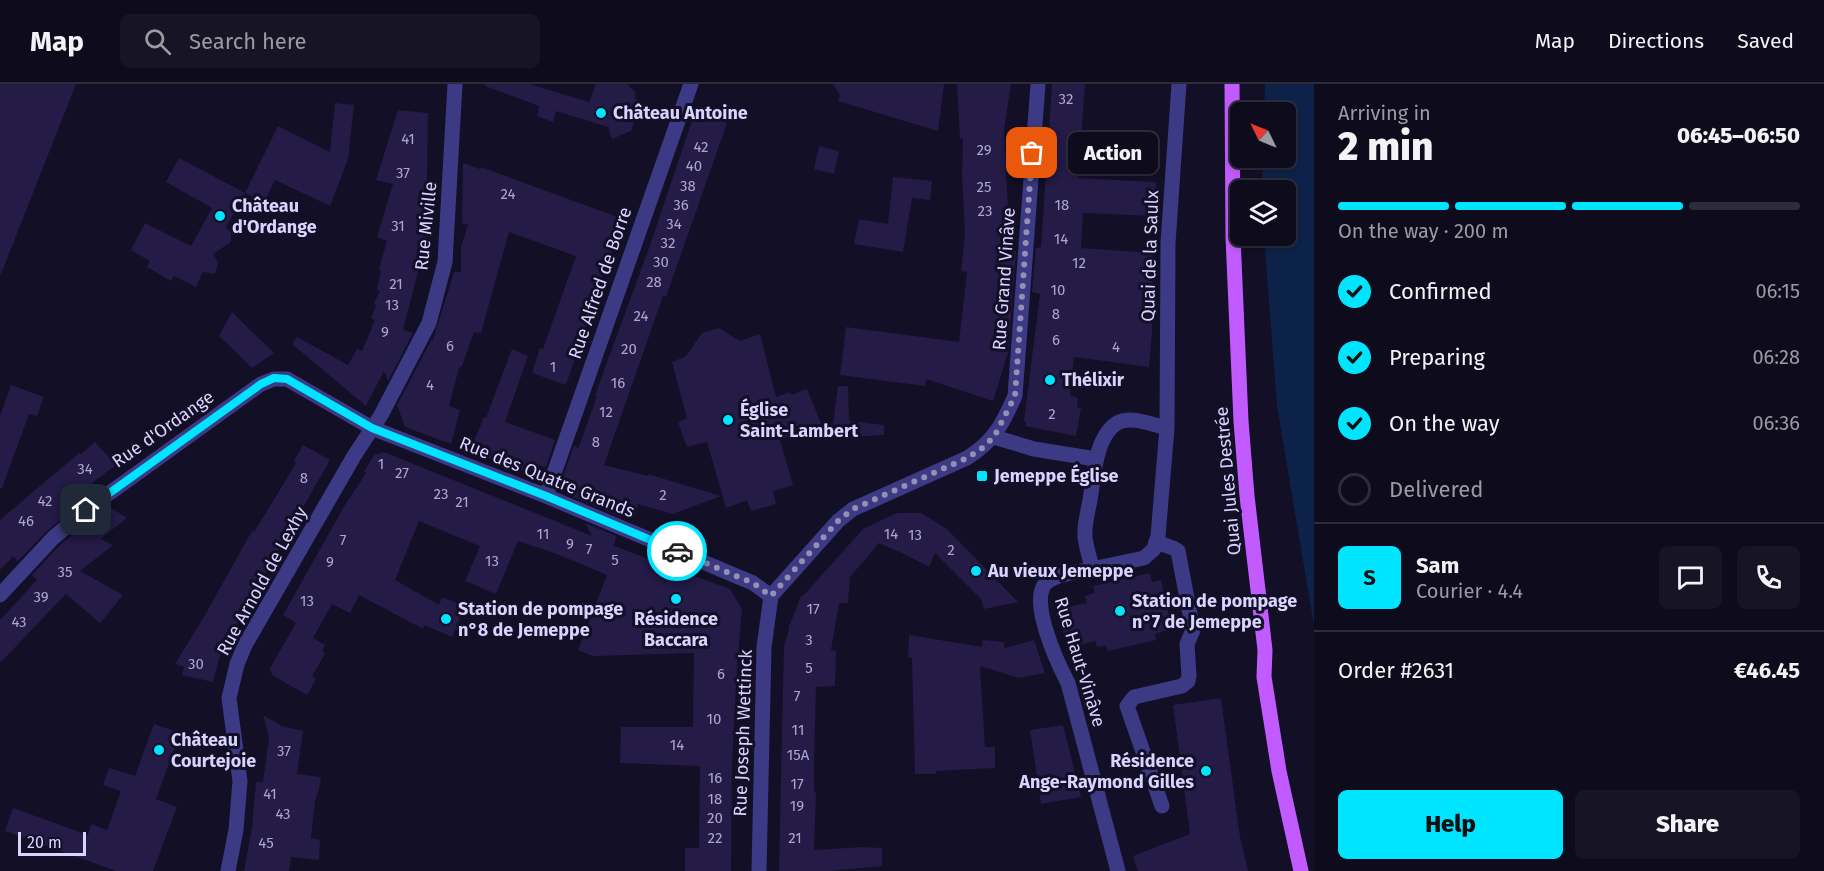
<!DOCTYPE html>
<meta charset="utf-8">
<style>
body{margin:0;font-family:"Fira Sans",sans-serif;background:#171425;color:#f1f3f6;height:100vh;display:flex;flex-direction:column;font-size:22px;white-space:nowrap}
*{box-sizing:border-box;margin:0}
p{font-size:20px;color:#9b9ba3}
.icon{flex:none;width:33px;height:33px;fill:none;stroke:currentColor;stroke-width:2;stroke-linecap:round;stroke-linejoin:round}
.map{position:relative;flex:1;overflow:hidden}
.details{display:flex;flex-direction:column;background:#0e0b1c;width:510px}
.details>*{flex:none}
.needle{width:39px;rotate:313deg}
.buttons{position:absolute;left:1230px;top:18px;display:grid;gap:12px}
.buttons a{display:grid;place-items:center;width:66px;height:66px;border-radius:9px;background:#0e0b1c;box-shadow:0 3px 9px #0003,0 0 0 2px #2e2b3b;font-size:30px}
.scale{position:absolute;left:18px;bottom:15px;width:68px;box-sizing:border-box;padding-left:6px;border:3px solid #d9d4ff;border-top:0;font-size:16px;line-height:21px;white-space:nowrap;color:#d9d4ff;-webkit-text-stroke:4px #130f26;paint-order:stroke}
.pin{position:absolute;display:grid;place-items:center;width:51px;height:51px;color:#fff;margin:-26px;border-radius:12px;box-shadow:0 3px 9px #0006}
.courier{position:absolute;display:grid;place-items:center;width:60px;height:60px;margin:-30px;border:4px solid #00e5ff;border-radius:50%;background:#fff;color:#222;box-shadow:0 2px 8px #0007}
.bubble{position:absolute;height:42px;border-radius:9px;background:#0e0b1c;box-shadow:0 3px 9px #0003,0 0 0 2px #2e2b3b;font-size:20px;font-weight:800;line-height:42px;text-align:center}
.head em{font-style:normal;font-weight:800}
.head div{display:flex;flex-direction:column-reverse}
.head{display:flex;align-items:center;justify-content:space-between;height:102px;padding:0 24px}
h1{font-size:39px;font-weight:800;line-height:45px}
.bar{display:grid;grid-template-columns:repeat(4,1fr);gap:9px 6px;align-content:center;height:72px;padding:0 24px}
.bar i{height:8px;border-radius:4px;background:#2e2b3b}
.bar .active{background:#00e5ff}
.bar p{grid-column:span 4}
.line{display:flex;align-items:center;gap:15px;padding:0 24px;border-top:2px solid #2e2b3b}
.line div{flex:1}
.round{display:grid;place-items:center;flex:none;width:63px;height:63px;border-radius:9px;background:#171425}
ol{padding:0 24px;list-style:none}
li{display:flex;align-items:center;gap:18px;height:66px}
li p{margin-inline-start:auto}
li .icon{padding:6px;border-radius:50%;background:#00e5ff;color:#111;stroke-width:4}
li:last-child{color:#9b9ba3}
li i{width:33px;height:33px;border:3px solid #2e2b3b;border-radius:50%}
.cta{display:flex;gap:12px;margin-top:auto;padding:12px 24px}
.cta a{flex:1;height:69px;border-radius:9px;background:#00e5ff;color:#111;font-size:24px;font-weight:800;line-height:69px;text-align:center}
.cta a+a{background:#171425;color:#f1f3f6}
header{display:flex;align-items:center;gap:36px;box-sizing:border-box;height:84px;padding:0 30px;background:#0e0b1c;border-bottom:2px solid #2e2b3b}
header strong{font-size:28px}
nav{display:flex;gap:33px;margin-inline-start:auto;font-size:21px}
.search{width:420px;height:54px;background:#171425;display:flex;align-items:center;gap:15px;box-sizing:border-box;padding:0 21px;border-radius:9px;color:#9b9ba3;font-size:22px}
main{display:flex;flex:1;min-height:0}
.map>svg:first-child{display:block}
.water{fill:#0c2248}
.building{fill:#241b47}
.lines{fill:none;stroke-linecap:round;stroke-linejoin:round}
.minor{stroke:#3d3a85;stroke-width:15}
.major{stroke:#c25bff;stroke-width:15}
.done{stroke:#948fb3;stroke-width:6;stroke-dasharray:0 10.8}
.route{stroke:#00e5ff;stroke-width:8}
.poi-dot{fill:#00e5ff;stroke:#130f26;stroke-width:2}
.labels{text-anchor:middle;stroke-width:6;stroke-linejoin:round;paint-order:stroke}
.number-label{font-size:15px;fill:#aca6d1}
.poi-label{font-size:18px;font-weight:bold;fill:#d9d4ff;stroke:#130f26;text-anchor:start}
.street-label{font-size:18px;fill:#d9d4ff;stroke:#130f26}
</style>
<header>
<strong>Map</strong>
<div class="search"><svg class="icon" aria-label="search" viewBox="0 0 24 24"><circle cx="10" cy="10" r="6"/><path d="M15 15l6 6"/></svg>Search here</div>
<nav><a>Map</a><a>Directions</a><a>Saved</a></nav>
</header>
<main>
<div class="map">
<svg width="1314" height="787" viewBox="0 0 1314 787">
<rect width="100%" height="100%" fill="#130f26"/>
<path class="water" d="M1265 0H1314V542L1277 322 1264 152H1286V106H1262L1263 74H1286V28H1264Z"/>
<g class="building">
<path d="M0 0H76L1 190 0 189Z"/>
<path d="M485 0H529L589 18 596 0H627L635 8V14L641 18 631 47 612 55 608 43 556 27 553 38 537 32 539 22 485 2Z"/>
<path d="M833 0H944L938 47 838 17 840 11Z"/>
<path d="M957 0H1011L1004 47 1008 125 1007 168 1016 167 1008 269 993 317 926 295 925 302 840 291 846 243 959 258 967 188 961 187 965 152 962 92 963 55 960 54Z"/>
<path d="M1052 0H1085L1078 94 1156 98 1153 132 1083 129 1081 164 1153 169 1152 250 1149 283 1074 273 1070 311 1078 314 1077 323 1081 324 1076 352 1025 342 1026 338 1024 337 1040 210 1032 208 1036 164 1041 163Z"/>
<path d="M335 19 354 21 348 75 330 122 275 96 264 119 245 109 278 42 330 68Z"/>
<path d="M398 26 428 29 426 157 403 246 413 249 388 297 384 287 366 322 292 260 297 253 348 281 357 265 362 267 375 236 371 234 376 222 374 219 380 207 377 206 381 186 379 185 387 157 377 153 393 100 376 96Z"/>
<path d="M695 28 727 39 666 213 663 212 604 381 648 392V390L721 412 673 430 638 420 636 429 622 426 621 433 573 413 563 392 574 362 578 364 580 360 597 312 595 311 649 164Z"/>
<path d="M819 62 839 67 834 90 814 85Z"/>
<path d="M179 74 245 109 226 143 231 149V158L213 170 218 179 215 190 203 188 196 203 174 192 171 197 147 183 150 177 131 166 145 139 191 162 212 124 166 98Z"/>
<path d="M463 79 480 85 481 83 623 135 566 301 532 289 540 264 543 265 576 172 509 148 481 249 474 248 462 282 459 284 449 322 460 326 451 360 405 343 397 321 432 255 433 256 454 188H461V163L468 141 462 139Z"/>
<path d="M893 93 932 97 930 116 912 114 903 168 854 160 859 135 888 140Z"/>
<path d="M232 228 274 269 252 284 219 252Z"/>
<path d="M719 244 740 257 760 250 776 313 790 308 791 311 807 305 827 354 779 353 793 401 773 407 776 420 751 427 747 416 726 424 707 358 687 363 678 338 687 334 672 278 686 272 702 249Z"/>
<path d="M512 265 528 272 505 338 555 356 546 383 537 381 533 391 470 367 484 333 486 334Z"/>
<path d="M11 301 44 313 37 332 29 330 2 404H0V332Z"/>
<path d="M838 302H848L849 337 884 341V351L831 354Z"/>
<path d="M95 358 116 381 84 405 91 410 47 447 18 477 13 472 0 486V436L79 369 81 370Z"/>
<path d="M303 361 330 376 221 568 213 598 182 591 184 583 175 580 205 531 252 447 254 448 278 409 296 379 294 377Z"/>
<path d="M384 368 592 452 585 439 616 452 614 462 730 505 742 525 737 584 732 683 731 787H685V764H699L700 682 620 679 621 643H693L694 569 593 572 578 566 607 491 557 470 518 457 496 510 465 497 480 462 419 437 395 496 439 521 442 513 465 522 452 553 424 541 423 545 359 511 350 529 332 520 313 554 325 561 322 567 325 570 312 592 316 595 307 611 272 591 270 584 296 539 283 531 345 421 366 389 364 388 374 371Z"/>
<path d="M108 422 127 434 101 455 113 461 80 487 123 511 100 539 66 510 0 579V536L37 496 32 491 60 461Z"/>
<path d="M897 429H921L947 445 1018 518 984 525 981 515 935 469 929 483 904 470 879 459 850 493 848 519H839L831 566 836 567 835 602 816 603 814 677V707L816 708 814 766 863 763 882 764V782L829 787H779L783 601 784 562 789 546 788 545 801 512H803L863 445Z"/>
<path d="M1150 489 1152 498 1161 496 1172 544 1155 550 1156 556 1108 567 1106 562 1097 563 1095 557 1067 564 1057 525 1087 519 1085 512 1095 509 1093 502Z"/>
<path d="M909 551 982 563 983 556 1003 558 1005 564 1034 556 1045 589 1019 594 980 582 985 663H995V684L936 687V690H915L912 574 908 573Z"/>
<path d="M1221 614 1240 753 1248 787H1138L1133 772 1190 750 1173 621Z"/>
<path d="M263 631 282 642 303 647 297 690 321 693 319 705 315 717 311 754 320 756 319 776 291 773 289 787H244L252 743 256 698H263L269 654Z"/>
<path d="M154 640 180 649 156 715 177 723 153 787H116L5 747 13 724 88 751 91 740 107 746 121 707 103 701 109 684 135 692Z"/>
<path d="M1063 641 1081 713 1041 720 1030 646Z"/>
</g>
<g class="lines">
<g class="minor">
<path d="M1167 344C1153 341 1131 331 1117 339 1095 353 1094 393 1090 416 1088 427 1084 441 1085 453 1086 463 1090 474 1092 485L1144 474 1154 465 1158 452 1167 344 1168 159 1179 0"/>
<path d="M994 353 1034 365 1096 375"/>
<path d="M546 412 691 0"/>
<path d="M1156 458 1173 464 1178 467 1193 546 1187 560 1189 592 1188 597 1182 602 1134 613 1127 622 1162 722"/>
<path d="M1092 485C1079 488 1058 489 1047 498 1027 514 1058 580 1068 599L1118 787"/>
<path d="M0 511 53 454 86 426 261 300 274 295H287L372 344 546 412 753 499 771 512"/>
<path d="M771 512 838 437 853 425 967 374C994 357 1002 341 1015 312L1038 0"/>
<path d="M228 787 236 746 240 697 229 614 237 580 245 561 354 372 381 331 429 239 445 178 455 0"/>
<path d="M759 787 764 563 771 512"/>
</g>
<path class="major" d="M1232 0 1233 153 1241 337 1247 412 1265 566 1264 593 1279 687 1301 787"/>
</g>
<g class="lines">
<path class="done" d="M677 467 753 499 771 512 838 437 853 425 967 374 981 365 994 353 1015 312 1032 69"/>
<path class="route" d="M86 426 261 300 274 294 287 295 372 344 546 412 677 467"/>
</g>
<g class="poi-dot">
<circle cx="601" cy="29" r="6"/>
<circle cx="220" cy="132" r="6"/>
<circle cx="1050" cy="296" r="6"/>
<circle cx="728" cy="336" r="6"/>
<rect x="976" y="386" width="12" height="12" rx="3"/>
<circle cx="976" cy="487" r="6"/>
<circle cx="676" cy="515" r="6"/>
<circle cx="1120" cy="527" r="6"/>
<circle cx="446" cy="535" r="6"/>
<circle cx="159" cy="666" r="6"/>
<circle cx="1206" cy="687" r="6"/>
</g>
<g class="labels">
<g class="number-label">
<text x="1066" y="20">32</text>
<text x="408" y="60">41</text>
<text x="701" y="68">42</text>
<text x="984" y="71">29</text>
<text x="694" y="87">40</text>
<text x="403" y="94">37</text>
<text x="688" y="107">38</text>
<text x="984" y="108">25</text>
<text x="508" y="115">24</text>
<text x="681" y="126">36</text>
<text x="1062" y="126">18</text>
<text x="985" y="132">23</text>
<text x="674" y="145">34</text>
<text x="398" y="147">31</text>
<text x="1061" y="160">14</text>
<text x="668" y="164">32</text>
<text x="661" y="183">30</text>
<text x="1079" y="184">12</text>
<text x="654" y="203">28</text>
<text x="396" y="205">21</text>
<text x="1058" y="211">10</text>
<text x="392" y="226">13</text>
<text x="1056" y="235">8</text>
<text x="641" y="237">24</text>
<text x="385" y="253">9</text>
<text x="1056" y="261">6</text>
<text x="450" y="267">6</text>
<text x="1116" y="268">4</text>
<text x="629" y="270">20</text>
<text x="553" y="288">1</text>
<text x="618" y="304">16</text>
<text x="430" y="306">4</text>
<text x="606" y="333">12</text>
<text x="1052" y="335">2</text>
<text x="596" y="363">8</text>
<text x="381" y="385">1</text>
<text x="85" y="390">34</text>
<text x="402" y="394">27</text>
<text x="304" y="399">8</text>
<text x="441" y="415">23</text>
<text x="663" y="416">2</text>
<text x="45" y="422">42</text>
<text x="462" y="423">21</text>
<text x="26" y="442">46</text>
<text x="543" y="455">11</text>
<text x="891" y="455">14</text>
<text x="915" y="456">13</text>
<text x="343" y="461">7</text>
<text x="570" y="465">9</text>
<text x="589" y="470">7</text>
<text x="951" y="471">2</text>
<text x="615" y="481">5</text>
<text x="492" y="482">13</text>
<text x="330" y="483">9</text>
<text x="65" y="493">35</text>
<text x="41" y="518">39</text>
<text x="307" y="522">13</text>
<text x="813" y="530">17</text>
<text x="19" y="543">43</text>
<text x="809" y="561">3</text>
<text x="196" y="585">30</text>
<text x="809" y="589">5</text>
<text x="721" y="595">6</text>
<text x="797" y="617">7</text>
<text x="714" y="640">10</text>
<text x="798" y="651">11</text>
<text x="677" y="666">14</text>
<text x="284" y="672">37</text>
<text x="798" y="676">15A</text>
<text x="715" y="699">16</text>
<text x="797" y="705">17</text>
<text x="270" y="715">41</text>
<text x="715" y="720">18</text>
<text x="797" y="727">19</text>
<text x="283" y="735">43</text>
<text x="715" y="739">20</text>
<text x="715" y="759">22</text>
<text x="795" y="759">21</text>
<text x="266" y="764">45</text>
</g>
<g class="poi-label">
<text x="613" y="35">Château Antoine</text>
<text x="232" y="128">Château<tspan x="232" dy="21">d'Ordange</tspan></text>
<text x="1062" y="302">Thélixir</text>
<text x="740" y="332">Église<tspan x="740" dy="21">Saint-Lambert</tspan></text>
<text x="994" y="398">Jemeppe Église</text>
<text x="988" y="493">Au vieux Jemeppe</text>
<text x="1132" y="523">Station de pompage<tspan x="1132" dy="21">n°7 de Jemeppe</tspan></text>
<text x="458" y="531">Station de pompage<tspan x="458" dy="21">n°8 de Jemeppe</tspan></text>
<text x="676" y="541" text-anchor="middle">Résidence<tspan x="676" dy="21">Baccara</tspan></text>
<text x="171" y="662">Château<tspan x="171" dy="21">Courtejoie</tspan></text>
<text x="1194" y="683" text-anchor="end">Résidence<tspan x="1194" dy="21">Ange-Raymond Gilles</tspan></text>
</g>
<g class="street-label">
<text transform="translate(426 142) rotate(-84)" y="6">Rue Miville</text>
<text transform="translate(1150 172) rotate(-88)" y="6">Quai de la Saulx</text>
<text transform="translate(1004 195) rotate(-86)" y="6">Rue Grand Vinâve</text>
<text transform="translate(600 199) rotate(-71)" y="6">Rue Alfred de Borre</text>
<text transform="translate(163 345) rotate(-35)" y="6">Rue d'Ordange</text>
<text transform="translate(547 393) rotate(22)" y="6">Rue des Quatre Grands</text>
<text transform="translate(1228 397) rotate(-95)" y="6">Quai Jules Destrée</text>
<text transform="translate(262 497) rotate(-61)" y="6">Rue Arnold de Lexhy</text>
<text transform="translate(1080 578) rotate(73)" y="6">Rue Haut-Vinâve</text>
<text transform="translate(743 649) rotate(-88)" y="6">Rue Joseph Wettinck</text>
</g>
</g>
</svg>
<div class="buttons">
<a><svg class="needle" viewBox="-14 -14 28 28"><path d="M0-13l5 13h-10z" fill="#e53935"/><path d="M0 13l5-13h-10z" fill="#9b9ba3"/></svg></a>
<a><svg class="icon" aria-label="layers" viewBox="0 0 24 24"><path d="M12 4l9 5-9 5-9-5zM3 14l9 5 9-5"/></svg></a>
</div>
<div class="scale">20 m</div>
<div class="pin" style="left:1032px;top:69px;background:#ea580c"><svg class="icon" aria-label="bag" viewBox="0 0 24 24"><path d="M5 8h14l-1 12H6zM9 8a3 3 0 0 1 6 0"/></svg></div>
<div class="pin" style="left:86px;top:426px;background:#1f2937"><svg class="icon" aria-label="home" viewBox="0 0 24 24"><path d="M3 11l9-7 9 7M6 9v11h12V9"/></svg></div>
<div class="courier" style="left:677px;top:467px"><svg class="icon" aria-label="car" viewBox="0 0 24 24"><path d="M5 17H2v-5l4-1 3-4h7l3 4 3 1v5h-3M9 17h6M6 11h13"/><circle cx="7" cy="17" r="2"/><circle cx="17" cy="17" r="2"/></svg></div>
<div class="bubble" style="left:1068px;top:48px;width:90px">Action</div>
</div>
<section class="details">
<div class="head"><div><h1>2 min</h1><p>Arriving in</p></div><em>06:45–06:50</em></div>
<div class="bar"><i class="active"></i><i class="active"></i><i class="active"></i><i></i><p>On the way · 200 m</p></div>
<ol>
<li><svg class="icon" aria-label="check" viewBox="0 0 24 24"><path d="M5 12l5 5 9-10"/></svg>Confirmed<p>06:15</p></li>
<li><svg class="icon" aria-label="check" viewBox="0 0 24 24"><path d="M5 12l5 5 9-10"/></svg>Preparing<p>06:28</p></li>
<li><svg class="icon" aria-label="check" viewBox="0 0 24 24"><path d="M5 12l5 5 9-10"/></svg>On the way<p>06:36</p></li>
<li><i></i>Delivered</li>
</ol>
<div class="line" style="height:108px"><b class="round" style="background:#00e5ff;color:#111">S</b><div><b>Sam</b><p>Courier · 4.4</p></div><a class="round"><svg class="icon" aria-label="chat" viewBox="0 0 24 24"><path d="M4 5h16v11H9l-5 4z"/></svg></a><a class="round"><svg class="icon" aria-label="phone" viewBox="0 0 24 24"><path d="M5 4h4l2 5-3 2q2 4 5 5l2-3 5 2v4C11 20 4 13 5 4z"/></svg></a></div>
<div class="line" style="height:78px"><div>Order #2631</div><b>€46.45</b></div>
<div class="cta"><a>Help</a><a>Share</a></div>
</section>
</main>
